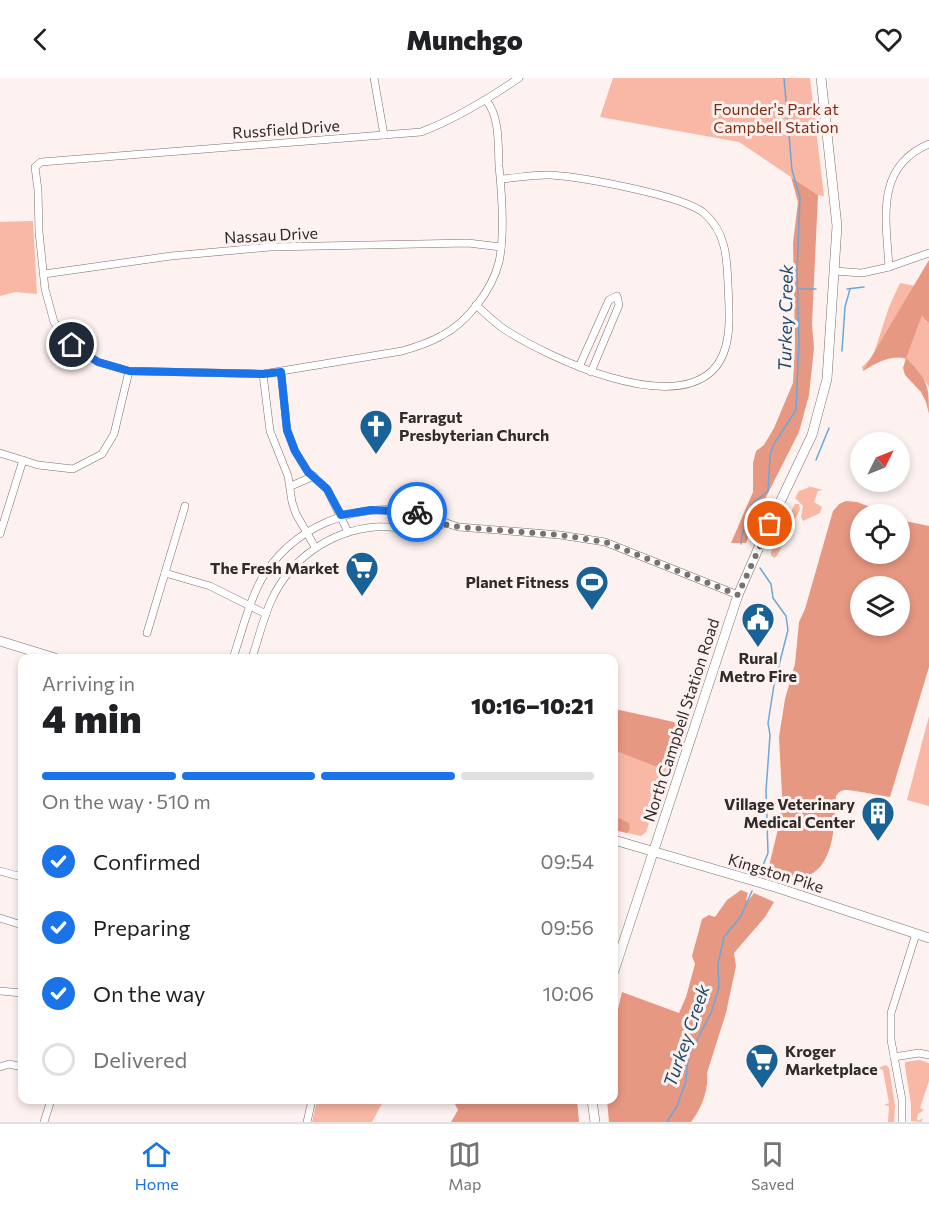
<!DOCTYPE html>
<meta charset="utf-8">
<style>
body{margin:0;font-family:Commissioner,sans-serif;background:#f6f6f6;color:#202124;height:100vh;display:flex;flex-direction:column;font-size:22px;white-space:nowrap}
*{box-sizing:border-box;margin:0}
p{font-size:20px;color:#757577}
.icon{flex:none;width:33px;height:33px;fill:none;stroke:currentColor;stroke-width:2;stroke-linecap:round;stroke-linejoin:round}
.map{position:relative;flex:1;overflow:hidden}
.details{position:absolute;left:18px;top:576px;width:600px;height:450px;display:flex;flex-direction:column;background:#fff;border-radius:12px;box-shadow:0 3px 9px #0003}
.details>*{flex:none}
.needle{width:39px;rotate:47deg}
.fabs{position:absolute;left:850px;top:354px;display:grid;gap:12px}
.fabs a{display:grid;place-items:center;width:60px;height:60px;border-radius:50%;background:#fff;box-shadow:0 3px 9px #0003;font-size:30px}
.pin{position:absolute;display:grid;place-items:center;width:51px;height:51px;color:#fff;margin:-26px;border:3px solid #fff;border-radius:50%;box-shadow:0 2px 6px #0007}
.courier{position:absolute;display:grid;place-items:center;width:60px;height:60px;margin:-30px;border:4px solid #1a73e8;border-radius:50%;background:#fff;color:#222;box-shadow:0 2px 8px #0007}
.headline em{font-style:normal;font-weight:800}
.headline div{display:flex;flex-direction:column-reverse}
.headline{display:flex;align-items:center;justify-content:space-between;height:102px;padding:0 24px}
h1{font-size:39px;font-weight:800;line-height:45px}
.bar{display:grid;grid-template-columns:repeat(4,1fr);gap:9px 6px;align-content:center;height:72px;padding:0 24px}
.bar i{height:8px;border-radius:4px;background:#e0e0e0}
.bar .on{background:#1a73e8}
.bar p{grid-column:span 4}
ol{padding:0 24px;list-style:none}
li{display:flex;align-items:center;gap:18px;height:66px}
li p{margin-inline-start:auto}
li .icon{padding:6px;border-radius:50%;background:#1a73e8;color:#fff;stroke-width:4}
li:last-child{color:#757577}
li i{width:33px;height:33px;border:3px solid #e0e0e0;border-radius:50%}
header{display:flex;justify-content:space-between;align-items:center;height:78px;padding:0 24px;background:#fff;font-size:27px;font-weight:800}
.tabs{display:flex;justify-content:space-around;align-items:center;height:84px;border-top:2px solid #e0e0e0;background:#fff;font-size:16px;color:#757577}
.tabs a{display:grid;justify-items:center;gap:3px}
.tabs .on{color:#1a73e8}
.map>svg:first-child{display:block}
.green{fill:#f9b7a5}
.forest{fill:#e79883;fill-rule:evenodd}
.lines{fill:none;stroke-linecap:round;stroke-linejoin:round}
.stream{stroke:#69a8db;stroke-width:1.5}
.minor-casing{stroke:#7c6d69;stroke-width:8}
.major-casing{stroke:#7c6d69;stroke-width:10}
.minor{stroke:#fff;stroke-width:7}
.major{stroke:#fff;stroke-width:9}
.done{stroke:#78716e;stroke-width:6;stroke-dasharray:0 10.8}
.route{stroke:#1a73e8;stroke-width:8}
.labels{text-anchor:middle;stroke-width:6;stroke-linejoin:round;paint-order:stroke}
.park-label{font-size:16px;fill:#852911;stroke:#fdf2ef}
.street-label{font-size:16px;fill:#312b29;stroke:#fdf2ef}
.poi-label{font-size:16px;font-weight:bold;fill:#312b29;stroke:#fdf2ef;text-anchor:end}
.water-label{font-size:18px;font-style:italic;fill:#1c4a6e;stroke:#fdf2ef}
</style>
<header><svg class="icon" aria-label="back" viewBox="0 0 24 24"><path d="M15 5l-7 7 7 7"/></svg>Munchgo<svg class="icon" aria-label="heart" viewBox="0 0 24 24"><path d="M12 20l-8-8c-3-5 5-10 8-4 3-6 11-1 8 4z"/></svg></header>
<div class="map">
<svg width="929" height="1044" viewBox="0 0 929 1044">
<rect width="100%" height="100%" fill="#fdf2ef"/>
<g class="green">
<path d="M613 0H810L824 118 818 117 739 64 600 39Z"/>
<path d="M33 143 37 216 15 214 0 218V144Z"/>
<path d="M900 205 926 210 925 243 929 245V309C907 275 899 270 863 293L862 289 873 278 889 229Z"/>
<path d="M804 407 823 412 818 413 814 424 822 429 820 435 803 443 801 439 803 428 795 420 799 413 810 409Z"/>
<path d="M795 426H799L800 431 777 478 774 480 771 477V474Z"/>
<path d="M614 633 680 648 662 711H660L646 754 641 758 614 752Z"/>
<path d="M929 638V728L907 722Z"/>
<path d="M920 982 929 985V1003L920 1030 924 1032 918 1036 917 1041 918 1043 923 1040 921 1044 911 1043V1026L905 988V984Z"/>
<path d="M886 987 889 990 895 1028 894 1044H888L889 1028 884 1027 889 1025 883 992 878 990Z"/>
<path d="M317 1022H384L372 1044H312Z"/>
</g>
<g class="forest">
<path d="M791 99 818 117 812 246 814 270 809 317 799 354 761 429 746 465H731L753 414V385L756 373 764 367 774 350 793 305 795 266 793 165 798 124Z"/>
<path d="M929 182V245L926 243 922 237 906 280C928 302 929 307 929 336L926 324 921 314 905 297 903 290 906 280C888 278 878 284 863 293Z"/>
<path d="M846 423 857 424 889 436H861V476H900V442L929 448V589L890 719C883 718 849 711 844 712 840 713 839 714 836 718 835 743 835 795 801 799 790 800 779 796 768 792L779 747 782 717 779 659 785 621 795 586 799 544 805 531 833 433 839 426ZM900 508V548H861V508Z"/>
<path d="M615 631 674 644 678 650 665 689 660 690 614 672V632Z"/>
<path d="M614 738 629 745 630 751 627 755 614 752Z"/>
<path d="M741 812 748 815 746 822 748 823 754 815 774 824 765 839 734 875 736 888 726 935 707 995C709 1012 701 1031 691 1044H609L607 1022H614V948L622 914 679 935 686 919 695 886 692 878 702 841 709 837 715 839 727 822Z"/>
<path d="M453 1022H577L579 1044H451L458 1032Z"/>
</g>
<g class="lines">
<g class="stream">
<path d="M799 211H816"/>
<path d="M847 211 864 209"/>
<path d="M842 273 845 229 850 211"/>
<path d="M816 382 829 350"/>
<path d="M741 466 742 457 752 426 768 413 770 377 774 366 796 332 799 262 797 193 800 119 792 92 784 0"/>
<path d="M760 490 771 506 773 520 786 538 788 552 774 607 768 645 770 657 766 713 768 775 762 790"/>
<path d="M667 1044 677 1028 686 1003 688 979 711 935 719 910 718 886 724 859 741 838 752 813"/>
</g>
<defs>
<g id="minor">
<path d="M374 0 384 57"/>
<path d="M486 22C500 39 498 66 499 88 502 117 505 156 499 184 492 212 467 245 441 258 429 265 416 269 402 273L263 296 129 293 98 284 72 267 54 244 45 211 39 154 38 112 35 89 41 84 421 54C456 41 488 21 519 0"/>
<path d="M889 189C886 140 875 89 929 66"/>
<path d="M834 193 862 195 889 189 929 175"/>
<path d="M44 196 171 178 270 169 468 165 501 169"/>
<path d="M476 227C486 236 496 246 507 253 550 280 667 335 712 293 734 272 729 233 728 206 727 180 726 154 704 135 682 117 581 99 551 97 534 96 517 100 501 101"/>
<path d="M579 289 609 222 617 218 619 227 591 294"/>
<path d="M281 294 287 352 295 373 308 394 327 411 348 454"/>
<path d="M263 296 270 353 288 398 292 424 296 436 315 469"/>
<path d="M0 375 38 387 73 391 102 376 114 356 129 293"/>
<path d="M291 408 314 398"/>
<path d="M0 456 23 382"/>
<path d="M165 495 210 508 266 536"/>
<path d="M147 555 185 428"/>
<path d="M233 580C242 554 248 526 261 502 292 449 352 425 411 433 429 436 442 445 459 449L560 457 605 464 738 517"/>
<path d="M252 580C258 562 263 541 271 523 290 481 330 453 375 449 400 447 419 458 443 446"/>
<path d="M0 793 22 799"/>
<path d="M0 840 22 847"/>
<path d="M0 913 22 915"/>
<path d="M894 979 919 975 929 977"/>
<path d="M0 989 9 986 22 989"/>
<path d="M44 1044 51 1022"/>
<path d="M307 1044 312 1022"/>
<path d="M902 1044V1022L891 962V935L916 856"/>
</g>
<g id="major">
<path d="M0 563 55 580"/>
<path d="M614 762 775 809 929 860"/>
<path d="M614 893 738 517 762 462 812 357 827 301 837 148 821 0"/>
<path d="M592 1022 595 1044"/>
</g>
</defs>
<use href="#minor" class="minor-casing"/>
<use href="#major" class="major-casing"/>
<use href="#minor" class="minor"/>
<use href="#major" class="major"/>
</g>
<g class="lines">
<path class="done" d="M417 434 431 438 443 446 459 449 560 457 605 464 738 517 770 446"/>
<path class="route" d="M72 267 98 284 129 293 263 296 281 294 287 352 295 373 308 394 327 411 341 437 371 432 417 434"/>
</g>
<defs>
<symbol id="church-pin" viewBox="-11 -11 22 30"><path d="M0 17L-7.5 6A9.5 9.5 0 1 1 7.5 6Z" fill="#186295" stroke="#fdf2ef"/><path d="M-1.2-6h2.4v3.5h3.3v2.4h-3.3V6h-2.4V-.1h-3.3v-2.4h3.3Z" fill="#fff"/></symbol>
<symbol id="supermarket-pin" viewBox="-11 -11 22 30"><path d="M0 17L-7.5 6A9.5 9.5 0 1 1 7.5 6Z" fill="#186295" stroke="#fdf2ef"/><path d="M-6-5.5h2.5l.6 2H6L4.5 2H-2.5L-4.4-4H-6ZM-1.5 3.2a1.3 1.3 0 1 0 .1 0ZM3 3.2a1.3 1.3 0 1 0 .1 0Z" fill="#fff"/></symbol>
<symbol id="stadium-pin" viewBox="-11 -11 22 30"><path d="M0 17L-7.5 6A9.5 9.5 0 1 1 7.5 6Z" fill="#186295" stroke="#fdf2ef"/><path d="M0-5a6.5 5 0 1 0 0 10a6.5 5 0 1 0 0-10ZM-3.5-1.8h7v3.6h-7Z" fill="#fff"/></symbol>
<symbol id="civic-pin" viewBox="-11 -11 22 30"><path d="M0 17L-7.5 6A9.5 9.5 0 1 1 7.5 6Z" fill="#186295" stroke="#fdf2ef"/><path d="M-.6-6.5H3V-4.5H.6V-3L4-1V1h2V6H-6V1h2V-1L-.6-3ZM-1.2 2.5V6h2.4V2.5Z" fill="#fff"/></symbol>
<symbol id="building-pin" viewBox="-11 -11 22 30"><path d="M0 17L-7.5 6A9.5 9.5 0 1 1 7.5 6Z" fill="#186295" stroke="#fdf2ef"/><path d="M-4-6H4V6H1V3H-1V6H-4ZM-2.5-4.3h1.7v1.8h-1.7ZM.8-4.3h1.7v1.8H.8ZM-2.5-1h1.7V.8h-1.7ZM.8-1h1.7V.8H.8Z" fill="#fff"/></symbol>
</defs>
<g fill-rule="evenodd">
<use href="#church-pin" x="357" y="329" width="38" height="52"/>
<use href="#supermarket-pin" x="343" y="471" width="38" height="52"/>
<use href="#stadium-pin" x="573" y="485" width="38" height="52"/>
<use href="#civic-pin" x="739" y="522" width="38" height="52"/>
<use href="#building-pin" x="859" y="716" width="38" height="52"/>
<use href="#supermarket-pin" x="743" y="963" width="38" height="52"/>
</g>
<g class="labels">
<g class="park-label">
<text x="776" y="37">Founder's Park at<tspan x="776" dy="18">Campbell Station</tspan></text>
</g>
<g class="street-label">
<text transform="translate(286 51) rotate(-4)" y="6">Russfield Drive</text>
<text transform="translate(271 157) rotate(-3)" y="6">Nassau Drive</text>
<text transform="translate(681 642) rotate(-72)" y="6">North Campbell Station Road</text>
<text transform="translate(776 795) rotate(17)" y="6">Kingston Pike</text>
</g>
<g class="poi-label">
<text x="399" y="345" text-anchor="start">Farragut<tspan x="399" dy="18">Presbyterian Church</tspan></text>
<text x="339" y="496">The Fresh Market</text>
<text x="569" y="510">Planet Fitness</text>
<text x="758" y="586" text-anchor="middle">Rural<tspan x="758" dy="18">Metro Fire</tspan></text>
<text x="855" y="732">Village Veterinary<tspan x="855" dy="18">Medical Center</tspan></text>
<text x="785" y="979" text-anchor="start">Kroger<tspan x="785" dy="18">Marketplace</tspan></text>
</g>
<g class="water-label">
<text transform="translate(786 240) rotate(-89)" y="6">Turkey Creek</text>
<text transform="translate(687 958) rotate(-71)" y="6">Turkey Creek</text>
</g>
</g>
</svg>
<div class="fabs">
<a><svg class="needle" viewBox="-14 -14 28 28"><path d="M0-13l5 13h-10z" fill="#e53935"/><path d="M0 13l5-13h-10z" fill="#757577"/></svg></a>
<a><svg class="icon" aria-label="locate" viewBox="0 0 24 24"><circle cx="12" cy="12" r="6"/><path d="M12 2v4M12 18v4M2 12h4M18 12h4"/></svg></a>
<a><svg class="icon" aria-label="layers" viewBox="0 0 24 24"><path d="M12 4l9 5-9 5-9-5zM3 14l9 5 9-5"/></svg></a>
</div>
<div class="pin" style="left:770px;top:446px;background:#ea580c"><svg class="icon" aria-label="bag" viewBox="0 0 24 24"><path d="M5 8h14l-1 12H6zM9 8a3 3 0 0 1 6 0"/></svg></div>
<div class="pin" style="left:72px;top:267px;background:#1f2937"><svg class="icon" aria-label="home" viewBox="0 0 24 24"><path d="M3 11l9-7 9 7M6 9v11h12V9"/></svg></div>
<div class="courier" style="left:417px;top:434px"><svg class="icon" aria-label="bike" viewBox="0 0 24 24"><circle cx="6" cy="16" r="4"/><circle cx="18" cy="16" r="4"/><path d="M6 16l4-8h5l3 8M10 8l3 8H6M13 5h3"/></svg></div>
<section class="details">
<div class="headline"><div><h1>4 min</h1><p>Arriving in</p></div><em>10:16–10:21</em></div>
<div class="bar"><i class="on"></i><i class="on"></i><i class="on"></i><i></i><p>On the way · 510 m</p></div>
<ol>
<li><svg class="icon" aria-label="check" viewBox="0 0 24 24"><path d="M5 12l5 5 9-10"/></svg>Confirmed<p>09:54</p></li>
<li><svg class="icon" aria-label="check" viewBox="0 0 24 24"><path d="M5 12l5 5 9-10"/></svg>Preparing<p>09:56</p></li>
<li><svg class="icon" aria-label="check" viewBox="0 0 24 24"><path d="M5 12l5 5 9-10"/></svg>On the way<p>10:06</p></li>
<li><i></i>Delivered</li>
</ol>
</section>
</div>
<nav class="tabs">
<a class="on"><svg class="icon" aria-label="home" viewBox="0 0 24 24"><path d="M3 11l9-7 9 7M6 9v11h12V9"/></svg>Home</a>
<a><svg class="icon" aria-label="map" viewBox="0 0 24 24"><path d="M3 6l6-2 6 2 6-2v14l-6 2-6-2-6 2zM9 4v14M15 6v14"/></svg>Map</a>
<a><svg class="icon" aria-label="saved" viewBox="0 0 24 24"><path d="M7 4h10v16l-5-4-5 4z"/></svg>Saved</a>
</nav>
